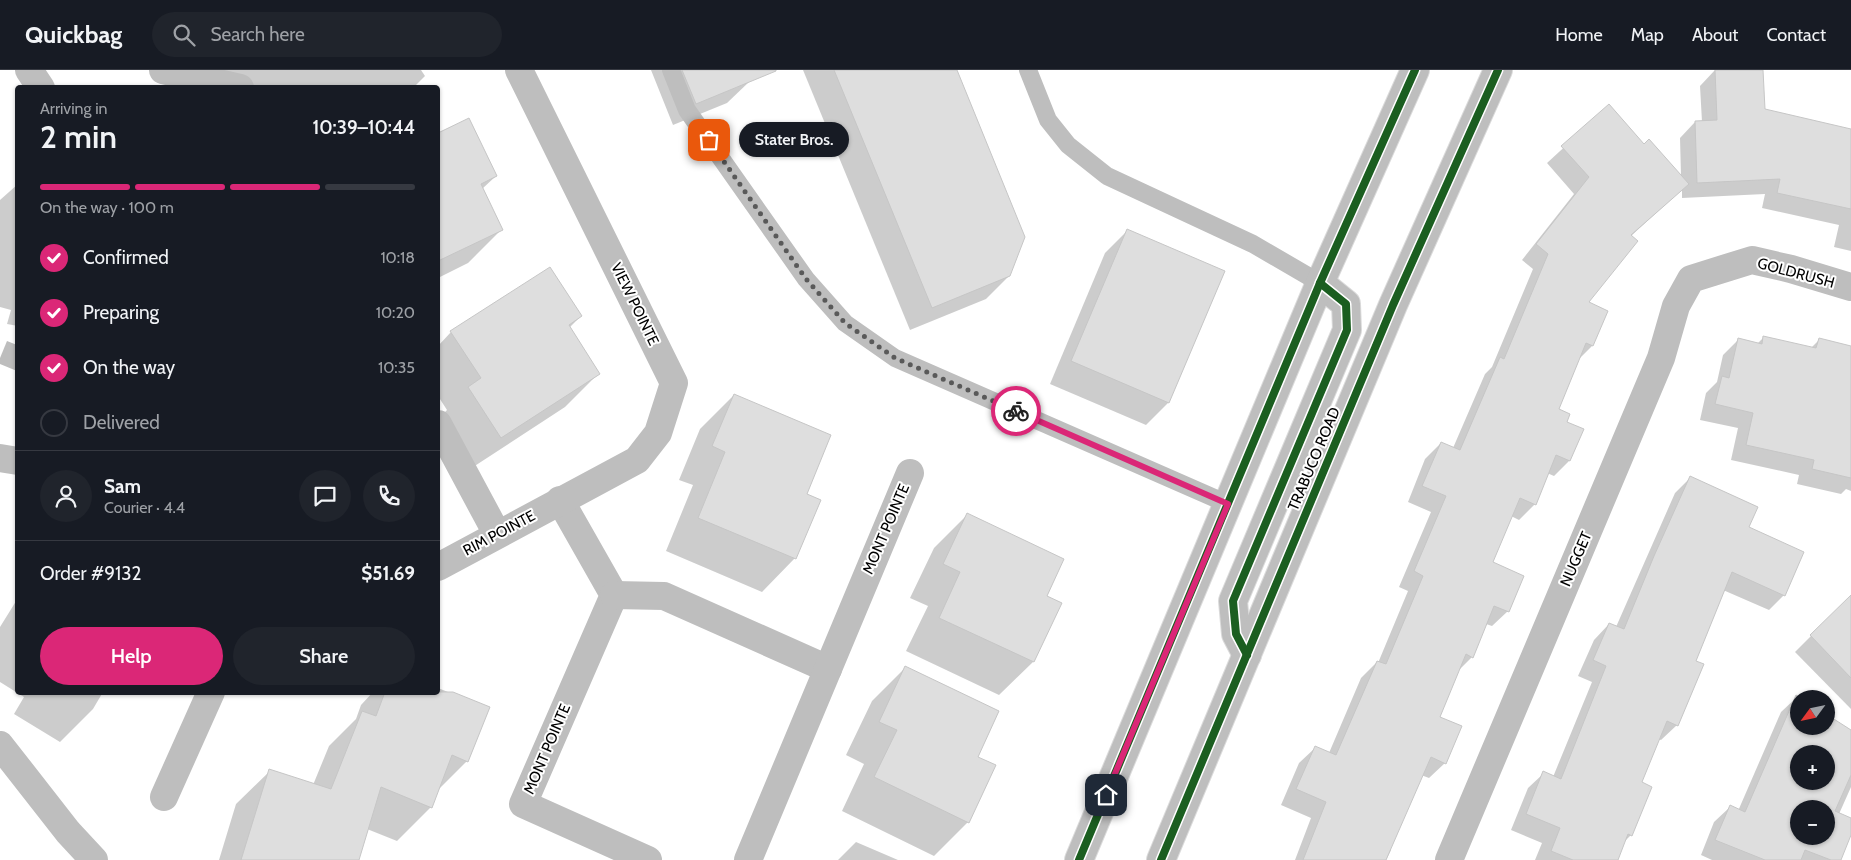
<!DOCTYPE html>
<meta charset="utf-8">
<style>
body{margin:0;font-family:Cabin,sans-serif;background:#20242c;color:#f1f3f6;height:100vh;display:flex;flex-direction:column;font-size:19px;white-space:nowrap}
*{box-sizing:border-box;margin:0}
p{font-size:16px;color:#9ea1a6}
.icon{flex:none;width:28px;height:28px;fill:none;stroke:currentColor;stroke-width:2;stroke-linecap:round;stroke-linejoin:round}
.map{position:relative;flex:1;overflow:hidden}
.details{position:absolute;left:15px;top:15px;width:425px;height:610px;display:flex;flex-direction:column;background:#171b24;border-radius:5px;box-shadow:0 1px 4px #0004}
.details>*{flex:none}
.needle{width:32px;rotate:237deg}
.buttons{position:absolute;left:1790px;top:620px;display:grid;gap:10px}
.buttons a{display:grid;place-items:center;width:45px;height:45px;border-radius:50%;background:#171b24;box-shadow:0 1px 4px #0004;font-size:25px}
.pin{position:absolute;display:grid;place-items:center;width:42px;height:42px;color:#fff;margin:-21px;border-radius:10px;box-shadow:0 2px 8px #0006}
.courier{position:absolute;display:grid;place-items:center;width:50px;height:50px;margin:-25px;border:4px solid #db2777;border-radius:50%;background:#fff;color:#222;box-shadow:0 1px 6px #0007}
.bubble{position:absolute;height:35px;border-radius:18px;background:#171b24;box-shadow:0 1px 4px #0004;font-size:16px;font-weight:600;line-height:35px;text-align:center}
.head em{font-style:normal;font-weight:600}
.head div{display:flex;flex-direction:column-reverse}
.head{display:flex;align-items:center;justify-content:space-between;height:85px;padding:0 25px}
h1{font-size:32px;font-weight:600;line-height:38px}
.bar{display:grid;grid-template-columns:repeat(4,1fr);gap:8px 5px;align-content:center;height:60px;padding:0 25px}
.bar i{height:6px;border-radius:4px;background:#363941}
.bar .selected{background:#db2777}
.bar p{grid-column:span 4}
.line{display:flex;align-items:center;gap:12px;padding:0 25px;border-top:1px solid #363941}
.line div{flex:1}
.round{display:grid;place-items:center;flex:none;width:52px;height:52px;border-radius:26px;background:#20242c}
ol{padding:0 25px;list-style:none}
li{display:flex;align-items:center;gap:15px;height:55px}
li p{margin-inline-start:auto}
li .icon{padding:5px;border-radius:50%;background:#db2777;color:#fff;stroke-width:4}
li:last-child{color:#9ea1a6}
li i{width:28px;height:28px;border:2px solid #363941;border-radius:50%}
.cta{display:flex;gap:10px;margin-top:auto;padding:10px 25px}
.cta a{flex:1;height:58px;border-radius:30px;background:#db2777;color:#fff;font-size:20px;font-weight:600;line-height:58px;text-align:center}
.cta a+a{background:#20242c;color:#f1f3f6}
header{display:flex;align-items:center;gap:30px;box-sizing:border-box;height:70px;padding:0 25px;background:#171b24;border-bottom:1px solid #363941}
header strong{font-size:24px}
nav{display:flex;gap:28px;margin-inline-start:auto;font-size:18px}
.search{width:350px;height:45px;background:#20242c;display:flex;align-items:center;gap:12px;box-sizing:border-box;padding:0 18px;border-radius:28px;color:#9ea1a6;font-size:19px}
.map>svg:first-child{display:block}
.water{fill:#bdbdbd}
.shadow{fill:#0003;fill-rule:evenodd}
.building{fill:#dedede;stroke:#c6c6c6;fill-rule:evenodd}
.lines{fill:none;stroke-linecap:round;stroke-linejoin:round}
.primary-casing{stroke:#dbdbdb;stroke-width:30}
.service{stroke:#bebebe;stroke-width:18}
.minor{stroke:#bebebe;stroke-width:28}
.tertiary{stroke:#bebebe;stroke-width:28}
.primary{stroke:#bebebe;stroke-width:28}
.cycleway-casing{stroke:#fff;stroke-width:11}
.cycleway{stroke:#1b5e20;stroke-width:8}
.done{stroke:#595959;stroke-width:5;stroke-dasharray:0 9}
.route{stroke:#db2777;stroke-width:6}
.labels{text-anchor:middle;stroke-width:4;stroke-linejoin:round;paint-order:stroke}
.street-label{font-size:15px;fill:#000;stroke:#fff}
</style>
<header>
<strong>Quickbag</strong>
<div class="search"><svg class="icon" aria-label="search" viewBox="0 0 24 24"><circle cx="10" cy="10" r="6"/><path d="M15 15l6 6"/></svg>Search here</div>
<nav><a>Home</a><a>Map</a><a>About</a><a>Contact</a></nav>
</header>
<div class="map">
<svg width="1851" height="790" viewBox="0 0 1851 790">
<rect width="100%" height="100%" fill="#fff"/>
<path class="water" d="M7 271 17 275V301L0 294V288Z"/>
<g class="shadow">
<path d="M164 0H421L425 6 413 18H248Z"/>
<path d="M651 0H745L750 11 727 33 673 55Z"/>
<path d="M803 0H955L1009 206 986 229 910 260Z"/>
<path d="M1715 0H1762L1764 40 1851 60V181L1834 177 1839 155 1762 138 1765 124 1682 128V119L1631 166 1587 233 1592 276 1578 290 1557 340 1566 353 1569 391 1554 406 1547 403 1535 434 1519 450 1511 446 1491 493 1508 541 1492 556 1486 554 1472 587 1458 601 1439 647 1445 693 1429 708 1421 705 1389 779 1391 780 1386 790H1295L1311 748 1281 735 1299 693 1315 678 1329 683 1361 608 1377 592 1378 593 1408 521 1399 517 1431 442 1408 432 1425 389 1441 373 1453 378 1485 304 1492 297 1533 199 1522 190 1574 124 1547 93 1609 36 1644 75 1681 106 1680 68 1695 52H1702L1700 16Z"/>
<path d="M469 49 496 106 482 119 501 160 468 193 438 208V64Z"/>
<path d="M18 114V256L7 254 11 240 0 237V130Z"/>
<path d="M1127 161 1223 202 1168 333 1146 355 1050 314 1105 183Z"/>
<path d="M581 246 569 258 599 303 565 337 467 401 438 349 447 340 438 326V276L451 262Z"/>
<path d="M1764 267 1811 278 1819 270 1851 277V421L1846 419 1841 424 1797 414 1799 405 1731 390 1738 358 1700 350 1706 323 1717 312 1723 285 1738 270 1757 274Z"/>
<path d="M734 325 795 488 762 522 666 481 693 415 679 410 700 359Z"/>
<path d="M1690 408 1747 458 1784 525 1769 540 1723 520 1694 591 1677 655 1661 670 1658 669 1640 713 1631 765 1623 773 1616 790H1535L1542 773 1511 760 1528 718 1544 703 1553 707 1592 612 1578 606 1594 570 1609 554 1616 557 1675 423Z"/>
<path d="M967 445 1046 526 1060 533 1033 592 999 625 906 581 928 536 910 528 934 478Z"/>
<path d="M18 528V622H103L93 639 60 672 14 644 24 627 0 612V557Z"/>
<path d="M1843 534 1851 541V639L1795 582Z"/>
<path d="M905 598 976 687 968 752 934 786 842 741 864 694 846 685 872 631Z"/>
<path d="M438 618 488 638 467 691 436 722 431 737 397 771 367 759 357 790H219L236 734 270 701 313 715 329 676 356 649 361 635 373 622H438Z"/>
<path d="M1797 627 1799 629V656L1851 661V717L1839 744 1851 749V762L1839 790H1712L1701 785 1714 752 1730 737 1738 741 1781 642ZM1799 684H1826V711H1799ZM1799 739H1826V766H1799Z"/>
<path d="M856 772 898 790H838Z"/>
</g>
<g class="building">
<path d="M682 0H776V1L696 34Z"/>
<path d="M834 0H957L1025 167 1010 206 932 238Z"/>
<path d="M1715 0H1763L1765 39 1851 59V139L1777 123 1780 109 1697 113 1695 51 1717 50Z"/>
<path d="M1609 34 1644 74 1649 69 1689 114 1631 165 1638 171 1589 232 1608 241 1593 276 1586 273 1559 339 1570 344 1567 352 1584 359 1570 391 1556 385 1536 435 1520 428 1493 492 1524 506 1509 542 1494 536 1473 588 1466 584 1440 647 1462 656 1446 694 1431 687 1386 790H1303L1326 732 1296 719 1315 676 1336 685 1377 591 1386 594 1423 506 1414 501 1446 426 1422 416 1441 372 1460 380 1500 287 1504 289 1548 184 1536 174 1589 107 1561 76Z"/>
<path d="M469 48 497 106 481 114 503 160 438 191V63Z"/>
<path d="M1127 159 1225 201 1169 333 1071 291Z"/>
<path d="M550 197 582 246 569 255 600 304 501 368 468 317 481 308 450 261Z"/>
<path d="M1763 266 1816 278 1819 268 1851 276V408L1812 399 1814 390 1746 375 1753 343 1715 334 1722 306 1729 308 1738 268 1762 274Z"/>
<path d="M734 324 831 365 807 424 821 430 796 489 698 448 725 382 712 376Z"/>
<path d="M1690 406 1758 437 1749 457 1804 482 1785 526 1732 502 1696 591 1704 594 1678 656 1667 651 1642 712 1652 717 1632 766 1628 764 1618 790H1573L1551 781 1560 758 1526 744 1543 701 1561 709 1606 596 1593 590 1609 553 1624 559 1654 486Z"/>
<path d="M967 443 1064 489 1047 526 1062 533 1034 592 939 548 960 502 943 494Z"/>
<path d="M1851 525V608L1810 565Z"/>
<path d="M905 596 999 641 978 687 996 695 969 753 874 707 897 660 879 652Z"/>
<path d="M385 622H453L490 637 468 692 452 685 432 738 381 717 359 790H241L269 699 331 719 362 641 376 646Z"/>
<path d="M1796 625 1802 629H1799V656H1826V644L1851 660V705L1835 741 1851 748V765L1841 790H1831L1805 780 1801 790H1765L1715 770 1730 735 1745 742ZM1799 684H1826V711H1799ZM1799 739H1826V766H1799Z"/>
</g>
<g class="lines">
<defs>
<g id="primary">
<path d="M1247 585 1236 564 1233 531 1347 260 1346 234 1320 213"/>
<path d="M1079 790 1320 213 1415 0"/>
<path d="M1161 790 1393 235 1498 0"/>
</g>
</defs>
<use href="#primary" class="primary-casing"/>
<g class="service">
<path d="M671 0 687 40 806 209 845 253 895 288 1228 434"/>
<path d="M1028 0 1048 50 1068 75 1107 106 1253 174 1320 213"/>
</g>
<g class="minor">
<path d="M29 0 41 18"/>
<path d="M163 0 240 18"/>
<path d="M438 354 497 464"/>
<path d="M0 388 18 391"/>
<path d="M560 430 614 525 523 734 648 790"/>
<path d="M438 497 637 390 658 363 674 313 519 0"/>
<path d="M614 525 664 526 828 599"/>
<path d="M164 727 211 622"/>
<path d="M748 790 910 403"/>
<path d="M1449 790 1661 288 1676 236 1691 209 1752 190 1791 199 1851 217"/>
</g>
<path class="tertiary" d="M0 675 68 762 94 790"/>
<use href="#primary" class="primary"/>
<defs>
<g id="cycleway">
<path d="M1247 585 1236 564 1233 531 1347 260 1346 234 1320 213"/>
<path d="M1079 790 1320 213 1415 0"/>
<path d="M1161 790 1393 235 1498 0"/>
</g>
</defs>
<use href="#cycleway" class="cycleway-casing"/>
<use href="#cycleway" class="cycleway"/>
</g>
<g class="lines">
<path class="done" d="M709 70 806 209 845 253 895 288 1016 341"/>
<path class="route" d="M1016 341 1228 434 1106 725"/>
</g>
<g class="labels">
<g class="street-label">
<text transform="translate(1796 203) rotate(15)" y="5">GOLDRUSH</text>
<text transform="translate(635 234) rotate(64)" y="5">VIEW POINTE</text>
<text transform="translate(1314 389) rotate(-67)" y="5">TRABUCO ROAD</text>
<text transform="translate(886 459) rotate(-67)" y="5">MONT POINTE</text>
<text transform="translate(499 463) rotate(-28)" y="5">RIM POINTE</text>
<text transform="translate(1576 489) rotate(-67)" y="5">NUGGET</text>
<text transform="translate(547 679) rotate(-67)" y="5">MONT POINTE</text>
</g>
</g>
</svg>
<div class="buttons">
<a><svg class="needle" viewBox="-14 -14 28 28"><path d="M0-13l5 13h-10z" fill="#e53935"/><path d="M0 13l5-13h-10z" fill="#9ea1a6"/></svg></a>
<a>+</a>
<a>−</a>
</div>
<div class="pin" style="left:709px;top:70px;background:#ea580c"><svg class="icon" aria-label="bag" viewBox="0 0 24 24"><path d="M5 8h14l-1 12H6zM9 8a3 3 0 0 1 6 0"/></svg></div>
<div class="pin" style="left:1106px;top:725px;background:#1f2937"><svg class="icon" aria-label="home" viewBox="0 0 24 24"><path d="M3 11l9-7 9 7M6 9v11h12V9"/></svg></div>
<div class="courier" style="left:1016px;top:341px"><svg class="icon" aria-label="bike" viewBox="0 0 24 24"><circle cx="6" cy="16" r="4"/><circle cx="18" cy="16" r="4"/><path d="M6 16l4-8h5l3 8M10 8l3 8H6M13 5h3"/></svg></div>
<div class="bubble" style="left:739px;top:52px;width:110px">Stater Bros.</div>
<section class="details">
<div class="head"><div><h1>2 min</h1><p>Arriving in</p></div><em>10:39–10:44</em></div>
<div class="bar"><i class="selected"></i><i class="selected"></i><i class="selected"></i><i></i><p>On the way · 100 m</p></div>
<ol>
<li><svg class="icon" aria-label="check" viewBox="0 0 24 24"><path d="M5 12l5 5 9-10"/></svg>Confirmed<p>10:18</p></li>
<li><svg class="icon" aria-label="check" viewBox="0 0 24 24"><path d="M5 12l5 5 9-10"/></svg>Preparing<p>10:20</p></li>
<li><svg class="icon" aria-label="check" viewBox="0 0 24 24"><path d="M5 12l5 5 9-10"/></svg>On the way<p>10:35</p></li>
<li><i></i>Delivered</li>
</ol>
<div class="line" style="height:90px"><a class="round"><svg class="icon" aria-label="person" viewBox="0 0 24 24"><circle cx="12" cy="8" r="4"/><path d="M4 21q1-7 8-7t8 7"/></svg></a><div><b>Sam</b><p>Courier · 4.4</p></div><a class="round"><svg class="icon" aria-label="chat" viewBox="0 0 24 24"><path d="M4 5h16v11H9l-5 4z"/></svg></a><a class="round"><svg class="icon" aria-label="phone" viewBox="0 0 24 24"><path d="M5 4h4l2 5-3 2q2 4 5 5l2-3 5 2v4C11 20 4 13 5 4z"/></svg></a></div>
<div class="line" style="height:65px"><div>Order #9132</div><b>$51.69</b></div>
<div class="cta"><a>Help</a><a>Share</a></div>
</section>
</div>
